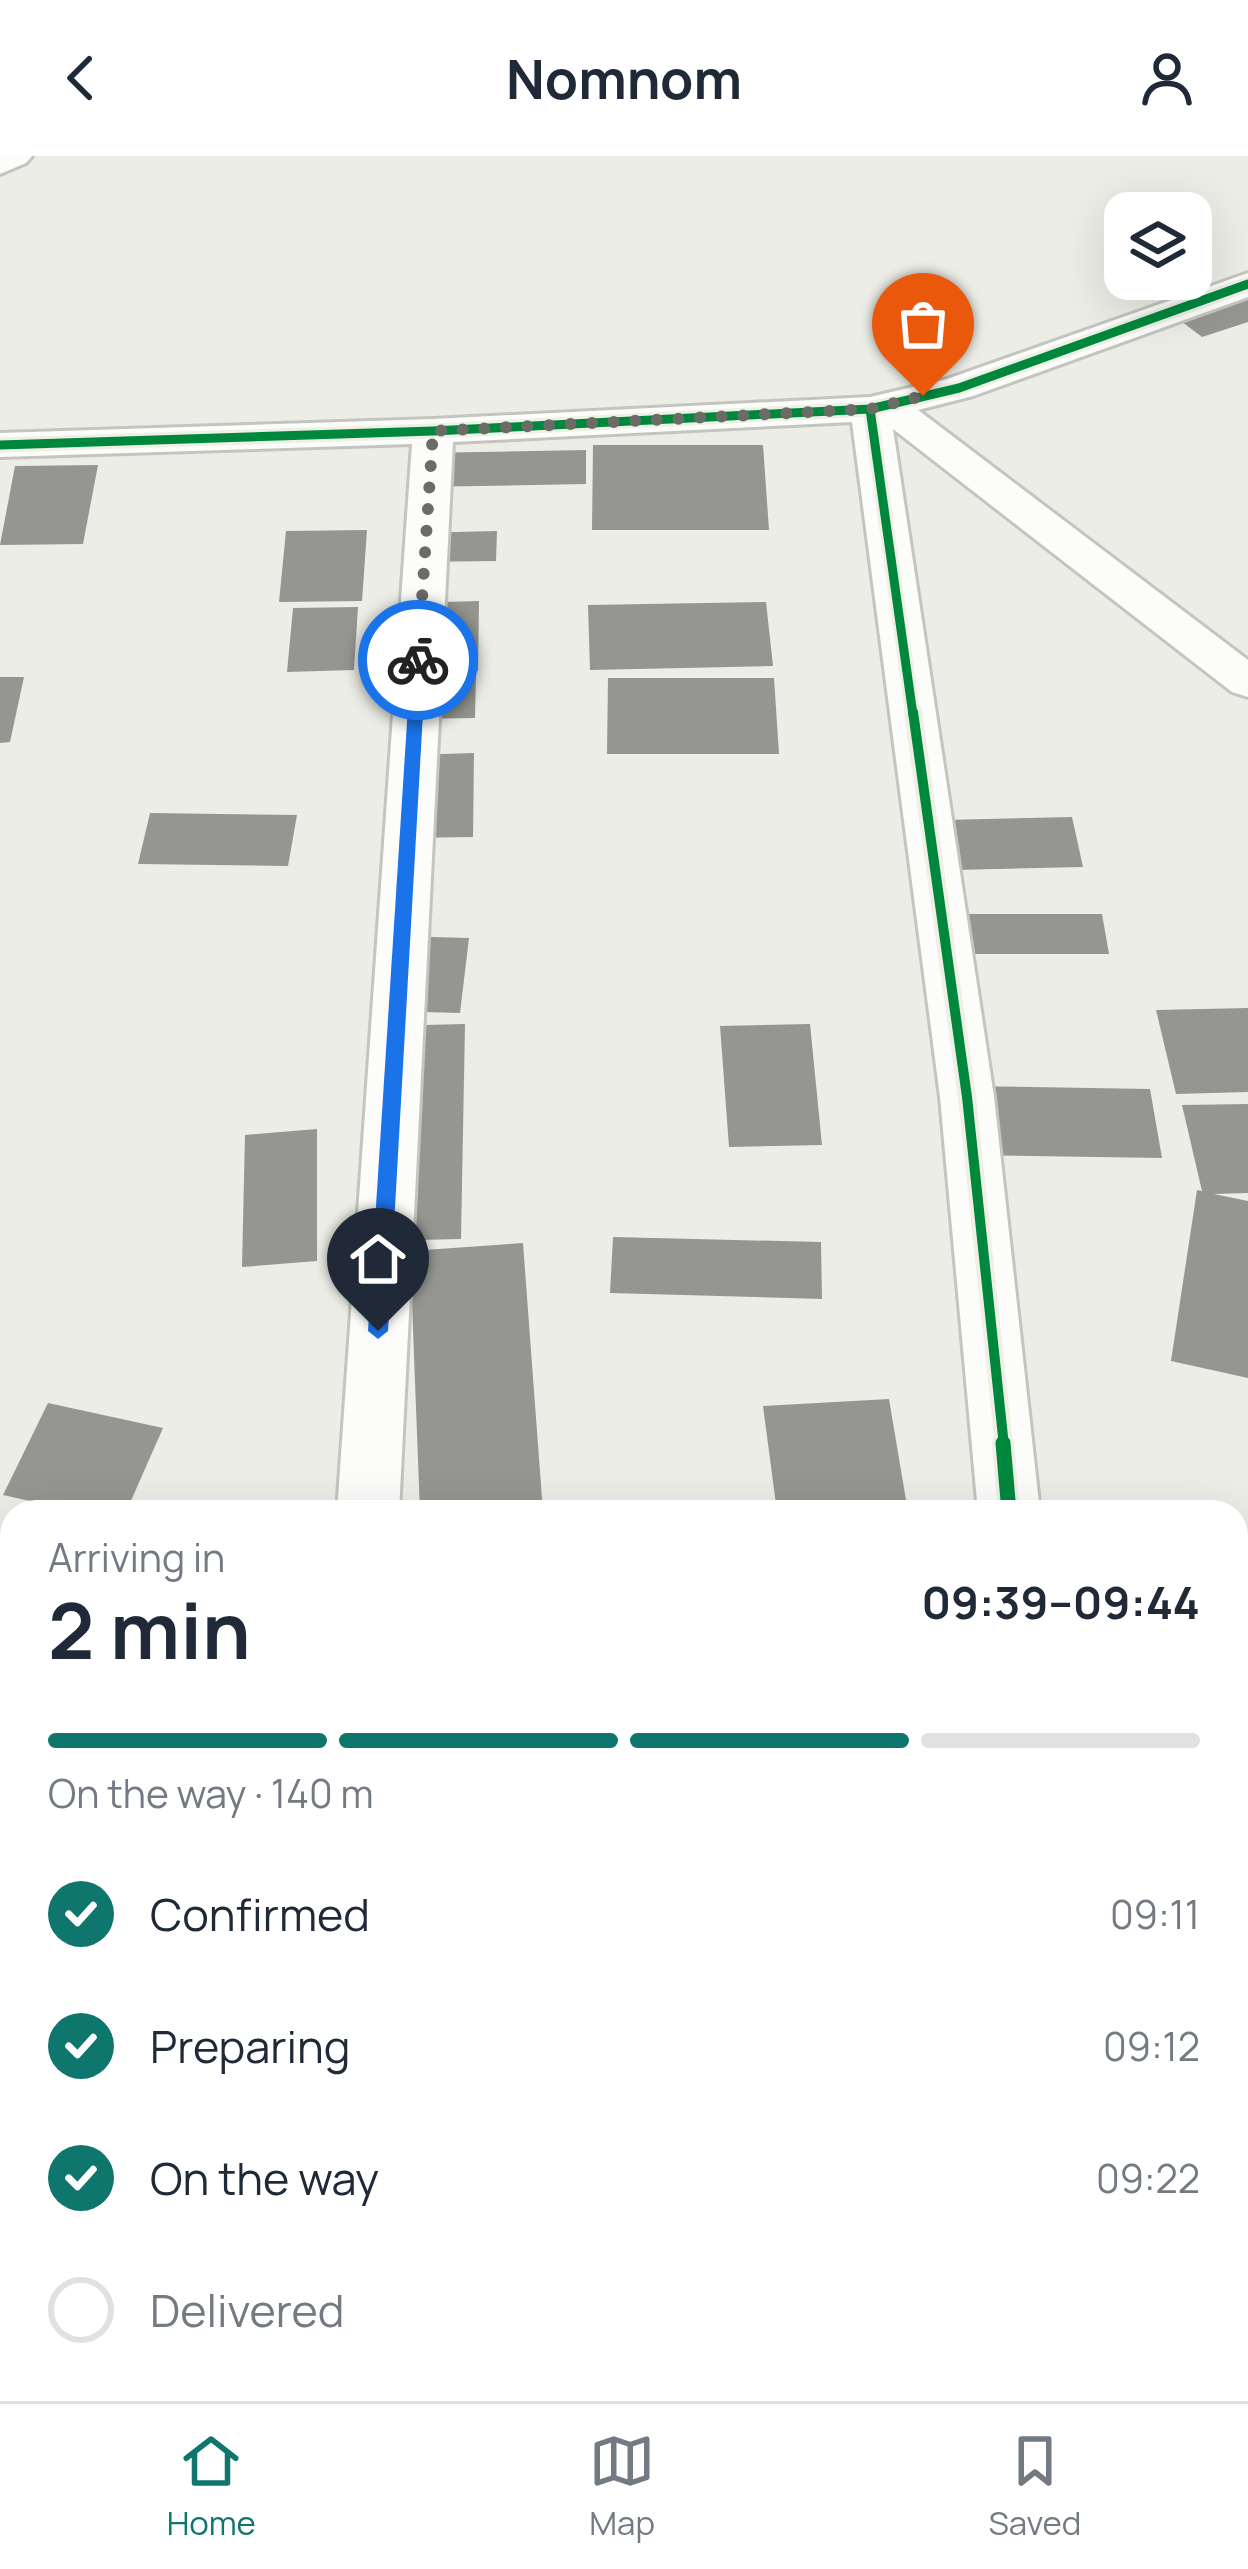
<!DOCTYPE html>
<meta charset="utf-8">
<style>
body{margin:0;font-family:Manrope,sans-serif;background:#f2f2f3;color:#1f2937;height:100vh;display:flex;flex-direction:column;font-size:45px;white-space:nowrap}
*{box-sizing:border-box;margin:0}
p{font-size:39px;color:#747a83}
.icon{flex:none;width:66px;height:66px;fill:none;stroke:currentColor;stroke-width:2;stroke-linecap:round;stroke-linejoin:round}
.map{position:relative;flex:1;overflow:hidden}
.side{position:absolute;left:0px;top:1344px;width:1248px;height:903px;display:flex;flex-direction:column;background:#fff;border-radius:36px 36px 0 0;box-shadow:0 12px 48px #0002}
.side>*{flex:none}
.fabs{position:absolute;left:1104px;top:36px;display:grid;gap:24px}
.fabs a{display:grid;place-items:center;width:108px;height:108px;border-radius:24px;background:#fff;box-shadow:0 12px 48px #0002;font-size:60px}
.pin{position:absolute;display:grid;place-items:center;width:102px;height:102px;color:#fff;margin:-123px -51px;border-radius:50% 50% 50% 0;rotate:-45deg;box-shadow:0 0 12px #0007}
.pin .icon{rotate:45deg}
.courier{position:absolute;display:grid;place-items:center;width:120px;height:120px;margin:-60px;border:9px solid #1a73e8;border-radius:50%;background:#fff;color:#222;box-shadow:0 3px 15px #0007}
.overview em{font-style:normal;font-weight:700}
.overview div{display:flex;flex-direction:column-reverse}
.overview{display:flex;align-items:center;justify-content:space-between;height:204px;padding:0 48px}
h1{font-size:78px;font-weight:700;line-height:90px}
.bar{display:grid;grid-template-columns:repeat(4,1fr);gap:18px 12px;align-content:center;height:144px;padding:0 48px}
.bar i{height:15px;border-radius:9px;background:#e0e1e3}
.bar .selected{background:#0f766e}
.bar p{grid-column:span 4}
ol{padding:0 48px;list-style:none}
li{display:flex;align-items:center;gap:36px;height:132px}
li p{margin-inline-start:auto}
li .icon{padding:12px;border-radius:50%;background:#0f766e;color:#fff;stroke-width:4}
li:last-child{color:#747a83}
li i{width:66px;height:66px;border:6px solid #e0e1e3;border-radius:50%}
header{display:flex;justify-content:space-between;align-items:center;height:156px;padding:0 48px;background:#fff;font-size:54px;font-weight:700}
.menu{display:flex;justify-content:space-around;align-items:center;height:168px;border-top:3px solid #e0e1e3;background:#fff;font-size:33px;color:#747a83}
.menu a{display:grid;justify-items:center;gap:6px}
.menu .selected{color:#0f766e}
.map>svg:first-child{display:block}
.building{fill:#959691}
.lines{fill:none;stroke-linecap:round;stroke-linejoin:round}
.minor-casing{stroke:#c4c5bf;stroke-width:6}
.minor{fill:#fcfcfb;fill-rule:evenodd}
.cycleway-far2-casing{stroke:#edf0e3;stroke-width:15}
.cycleway-far1-casing{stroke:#edf0e3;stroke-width:18}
.cycleway-casing{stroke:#edf0e3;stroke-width:22}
.cycleway-far2{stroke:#00873e;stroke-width:9}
.cycleway-far1{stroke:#00873e;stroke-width:10}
.cycleway{stroke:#00873e;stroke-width:15}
.route{fill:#1a73e8}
.done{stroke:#6b6c66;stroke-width:12;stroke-dasharray:0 21.6}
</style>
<header><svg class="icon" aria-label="back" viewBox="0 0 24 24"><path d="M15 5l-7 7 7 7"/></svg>Nomnom<svg class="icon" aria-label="person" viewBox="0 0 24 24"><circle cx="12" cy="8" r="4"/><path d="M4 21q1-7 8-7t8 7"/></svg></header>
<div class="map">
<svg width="1248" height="2245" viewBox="0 0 1248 2245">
<rect width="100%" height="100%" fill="#ecede6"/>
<g class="building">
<path d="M1248 131V166L1202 181 1169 156Z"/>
<path d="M593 289H763L769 374H592Z"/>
<path d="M586 294V328L421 331 423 297Z"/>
<path d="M98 309 83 388 0 389 15 310Z"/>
<path d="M367 374 362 445 279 446 286 375Z"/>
<path d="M497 375 496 405 415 406 416 377Z"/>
<path d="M479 445 478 515 405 516 408 447Z"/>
<path d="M766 446 773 510 590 514 588 449Z"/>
<path d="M358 451 354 514 287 516 293 452Z"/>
<path d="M476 518 475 562 412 563 414 519Z"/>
<path d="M0 521H24L10 586 0 587Z"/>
<path d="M608 522H774L779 598H607Z"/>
<path d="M474 597 473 681 407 682 410 599Z"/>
<path d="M150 657 297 659 288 710 138 708Z"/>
<path d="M1072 661 1083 711 954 714 945 664Z"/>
<path d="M965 758H1102L1109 798H970Z"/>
<path d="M398 780 469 782 460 857 387 855Z"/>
<path d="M1248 852V936L1176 938 1156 854Z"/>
<path d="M465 868 461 1083 372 1085 383 870Z"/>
<path d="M810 868 822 989 729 991 720 870Z"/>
<path d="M967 930 1150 933 1162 1002 974 999Z"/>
<path d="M1248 948V1037L1214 1038 1248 1045V1222L1171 1205 1197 1034 1202 1035 1182 949Z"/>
<path d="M317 973V1105L242 1111 245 979Z"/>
<path d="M613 1081 821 1086 822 1143 610 1137Z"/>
<path d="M523 1087 543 1356H420L410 1095Z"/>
<path d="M889 1243 908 1356H777L763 1250Z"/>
<path d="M48 1247 163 1272 126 1356H80L3 1339Z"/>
<path d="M1236 1444 1248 1447V1519L1236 1516Z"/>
<path d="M0 1509 12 1510V1627L0 1626Z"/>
<path d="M1236 1650 1248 1654V1739L1236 1735Z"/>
<path d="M0 1781 12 1783V1931L0 1929Z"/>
</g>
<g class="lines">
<defs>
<g id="minor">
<path d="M0 0H32L26 7 0 18Z"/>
<path d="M1248 117V141L973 240 918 254 1248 504V541L1232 536 893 273 994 941 1040 1356H978L940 941 852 266 453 286 399 1356H337L412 288 0 301V277L433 263 870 241 947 223Z"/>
<path d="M0 1390 12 1393V1449L0 1446Z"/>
<path d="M0 1706 12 1707V1775L0 1774Z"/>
<path d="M1236 1719 1248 1723V1791L1236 1787Z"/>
<path d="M48 2235H126L123 2245H45Z"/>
<path d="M721 2235H799L800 2245H722Z"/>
</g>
</defs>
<use href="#minor" class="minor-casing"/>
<use href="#minor" class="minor"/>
<defs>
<g id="cycleway-far2">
<path d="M870 253 913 559"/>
<path d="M0 289 433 275 870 253 959 232 1248 128"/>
</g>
<path id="cycleway-far1" d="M913 556 967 941 1004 1290"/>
<path id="cycleway" d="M1003 1287 1009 1356"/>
</defs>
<use href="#cycleway-far2" class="cycleway-far2-casing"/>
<use href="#cycleway-far1" class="cycleway-far1-casing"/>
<use href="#cycleway" class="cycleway-casing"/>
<use href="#cycleway-far2" class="cycleway-far2"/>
<use href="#cycleway-far1" class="cycleway-far1"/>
<use href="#cycleway" class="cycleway"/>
</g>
<path class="route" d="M418 499 426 504 388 1175 378 1183 368 1175 411 504Z"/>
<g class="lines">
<path class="done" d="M418 504 433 275 870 253 923 240"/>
</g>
</svg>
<div class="fabs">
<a><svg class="icon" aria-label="layers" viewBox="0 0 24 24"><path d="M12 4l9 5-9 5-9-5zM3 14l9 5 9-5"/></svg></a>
</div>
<div class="pin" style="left:923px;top:240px;background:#ea580c"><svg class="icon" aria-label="bag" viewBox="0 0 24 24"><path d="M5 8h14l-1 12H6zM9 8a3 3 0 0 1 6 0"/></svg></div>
<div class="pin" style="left:378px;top:1175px;background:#1f2937"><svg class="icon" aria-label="home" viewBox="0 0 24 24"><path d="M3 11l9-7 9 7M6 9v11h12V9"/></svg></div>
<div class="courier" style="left:418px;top:504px"><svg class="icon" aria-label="bike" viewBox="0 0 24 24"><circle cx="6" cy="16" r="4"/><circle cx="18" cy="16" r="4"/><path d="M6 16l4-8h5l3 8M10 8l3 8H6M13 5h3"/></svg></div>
<section class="side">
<div class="overview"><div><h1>2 min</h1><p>Arriving in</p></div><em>09:39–09:44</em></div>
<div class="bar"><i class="selected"></i><i class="selected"></i><i class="selected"></i><i></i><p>On the way · 140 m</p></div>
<ol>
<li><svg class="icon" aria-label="check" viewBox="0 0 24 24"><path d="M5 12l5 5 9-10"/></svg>Confirmed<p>09:11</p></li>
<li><svg class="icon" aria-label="check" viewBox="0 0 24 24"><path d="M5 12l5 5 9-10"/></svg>Preparing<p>09:12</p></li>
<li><svg class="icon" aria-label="check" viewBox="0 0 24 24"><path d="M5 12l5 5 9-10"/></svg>On the way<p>09:22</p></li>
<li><i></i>Delivered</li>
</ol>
</section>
</div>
<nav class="menu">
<a class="selected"><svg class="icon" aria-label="home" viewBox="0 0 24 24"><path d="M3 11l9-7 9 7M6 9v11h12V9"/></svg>Home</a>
<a><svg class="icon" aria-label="map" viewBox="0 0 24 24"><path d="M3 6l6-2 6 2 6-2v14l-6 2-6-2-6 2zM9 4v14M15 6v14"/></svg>Map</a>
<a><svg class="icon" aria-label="saved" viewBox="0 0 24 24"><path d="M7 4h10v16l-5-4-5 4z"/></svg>Saved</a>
</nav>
